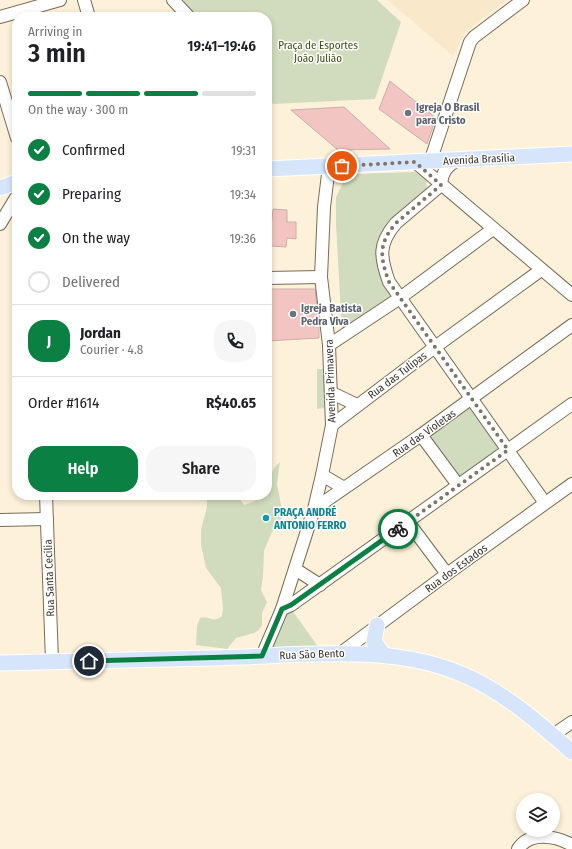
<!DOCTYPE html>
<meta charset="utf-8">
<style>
body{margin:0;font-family:"Fira Sans Condensed",sans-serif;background:#f6f6f6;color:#202124;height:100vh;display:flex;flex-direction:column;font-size:15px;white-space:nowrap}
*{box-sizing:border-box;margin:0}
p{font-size:13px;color:#757577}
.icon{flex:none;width:22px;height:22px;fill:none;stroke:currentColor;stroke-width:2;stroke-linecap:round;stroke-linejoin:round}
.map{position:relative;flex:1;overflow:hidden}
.sheet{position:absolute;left:12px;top:12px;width:260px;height:488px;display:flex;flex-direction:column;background:#fff;border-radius:16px;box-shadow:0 2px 6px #0003}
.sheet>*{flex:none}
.tools{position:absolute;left:516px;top:793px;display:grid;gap:8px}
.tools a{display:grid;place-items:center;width:44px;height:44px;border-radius:50%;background:#fff;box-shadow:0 2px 6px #0003;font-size:20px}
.pin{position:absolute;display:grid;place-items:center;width:34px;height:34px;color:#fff;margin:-17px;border:2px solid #fff;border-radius:50%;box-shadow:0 1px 4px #0007}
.courier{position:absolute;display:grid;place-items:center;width:40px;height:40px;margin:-20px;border:3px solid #0b8043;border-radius:50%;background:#fff;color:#222;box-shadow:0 1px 5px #0007}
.headline em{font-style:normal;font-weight:600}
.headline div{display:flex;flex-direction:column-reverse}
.headline{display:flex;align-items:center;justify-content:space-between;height:68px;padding:0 16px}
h1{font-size:26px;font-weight:600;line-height:30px}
.bar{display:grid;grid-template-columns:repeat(4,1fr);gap:6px 4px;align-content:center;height:48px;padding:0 16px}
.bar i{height:5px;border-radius:3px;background:#e0e0e0}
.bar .active{background:#0b8043}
.bar p{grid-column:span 4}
.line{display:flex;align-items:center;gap:10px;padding:0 16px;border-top:1px solid #e0e0e0}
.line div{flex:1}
.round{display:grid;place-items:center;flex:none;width:42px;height:42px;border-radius:16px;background:#f6f6f6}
ol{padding:0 16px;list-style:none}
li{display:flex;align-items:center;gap:12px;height:44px}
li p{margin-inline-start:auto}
li .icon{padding:4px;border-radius:50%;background:#0b8043;color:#fff;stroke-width:4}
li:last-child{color:#757577}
li i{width:22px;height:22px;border:2px solid #e0e0e0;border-radius:50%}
.action{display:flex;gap:8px;margin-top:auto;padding:8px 16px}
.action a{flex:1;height:46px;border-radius:16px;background:#0b8043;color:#fff;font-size:16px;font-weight:600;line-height:46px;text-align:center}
.action a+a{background:#f6f6f6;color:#202124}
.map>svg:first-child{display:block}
.built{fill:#f9e8c9}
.green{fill:#d1dcbe}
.building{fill:#f3c5c2;stroke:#ccaeac}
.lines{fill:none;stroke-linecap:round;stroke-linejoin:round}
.minor-casing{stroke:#776c57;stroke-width:14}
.major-casing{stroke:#fff;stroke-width:17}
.minor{stroke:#fff;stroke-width:12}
.major{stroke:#d7e5fb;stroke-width:15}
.done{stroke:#7e7668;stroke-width:4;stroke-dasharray:0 7.2}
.route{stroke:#0b8043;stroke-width:5}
.worship-dot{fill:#6b7280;stroke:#fff;stroke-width:1.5}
.culture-dot{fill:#0f9aa8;stroke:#fff;stroke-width:1.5}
.labels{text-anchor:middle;stroke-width:3;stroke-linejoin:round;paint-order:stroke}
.park-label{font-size:11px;fill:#3c4c12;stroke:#fff}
.worship-label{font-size:11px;font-weight:bold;fill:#5b616d;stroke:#fff;text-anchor:start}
.street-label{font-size:11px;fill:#39342b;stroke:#fff}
.culture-label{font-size:11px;font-weight:bold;fill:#0d838f;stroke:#fff;text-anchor:start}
</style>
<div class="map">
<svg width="572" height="849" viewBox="0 0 572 849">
<rect width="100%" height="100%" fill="#fef1d9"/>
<path class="built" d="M388 0H507L465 32 453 56Z"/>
<g class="green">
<path d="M184 0H377L401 22 375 99 273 104 267 98V17H196L183 2Z"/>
<path d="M415 172 426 180 427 188 377 249 393 296 342 332 336 224V197L343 183 353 174Z"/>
<path d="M317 369H325L324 408 317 409Z"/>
<path d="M471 407 500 449 459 478 429 437Z"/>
<path d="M280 462 277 484 283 515 281 520 271 534 264 551 263 576 261 590 267 602 262 613V625L259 630 254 633 236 638 227 649 196 645 197 626 200 618C209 615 212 624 222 616L223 608 221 588 206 568 201 545V530L207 507V495H237L244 505 255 501 259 495H267C267 484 271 468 280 462Z"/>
<path d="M291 609 319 648 276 649 273 645 274 642 287 612Z"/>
</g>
<g class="building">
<path d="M390 81 436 118 427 144 379 109Z"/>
<path d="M344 107 390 149 338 150 291 110Z"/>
<path d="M273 209 287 210V222H296V239L287 238 286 247 271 246V236H267V220H272Z"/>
<path d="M267 289H315L319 325V338L267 341Z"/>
</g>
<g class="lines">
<defs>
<g id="minor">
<path d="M84 0 89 17"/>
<path d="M173 0 189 17"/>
<path d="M0 17 60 0"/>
<path d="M0 82 17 138"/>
<path d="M415 162 572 295"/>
<path d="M430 162 470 42 474 37 523 0"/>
<path d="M441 185 396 223C378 244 380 257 389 282L545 503"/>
<path d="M441 185C442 173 446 166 458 160"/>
<path d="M0 224 17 196"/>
<path d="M267 278 321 277"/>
<path d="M329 345 400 298 493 229"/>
<path d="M332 393 357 405"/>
<path d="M332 425 435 347 541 270"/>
<path d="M421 435 458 485"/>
<path d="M322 475 344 488"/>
<path d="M46 495 52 661"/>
<path d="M314 509 421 435 572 325"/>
<path d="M0 520 47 519"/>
<path d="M408 522 447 574"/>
<path d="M295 569 320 585"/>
<path d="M282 609 291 605 572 404"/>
<path d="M342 652 447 574 572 484"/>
<path d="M262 656 282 609 314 509 322 475 332 425 329 345 321 277 324 207 329 166"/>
<path d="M553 735 572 722"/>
<path d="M518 849C530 831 556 836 572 845"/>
</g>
<g id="major">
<path d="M267 169 572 154"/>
<path d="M0 188 17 182"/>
<path d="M377 625 374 642 384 655"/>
<path d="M0 663C70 661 141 660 211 658 234 657 257 657 281 655 340 653 403 650 459 673 502 690 538 722 572 752"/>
</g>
</defs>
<use href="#minor" class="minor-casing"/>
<use href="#major" class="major-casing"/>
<use href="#minor" class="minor"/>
<use href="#major" class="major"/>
</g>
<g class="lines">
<path class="done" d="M342 166 415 162 441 185 396 223C378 244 380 257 389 282L508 450 398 529"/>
<path class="route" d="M89 661 262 656 282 609 291 605 398 529"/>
</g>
<g class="worship-dot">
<circle cx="408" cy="113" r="4"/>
<circle cx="293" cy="314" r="4"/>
</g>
<circle class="culture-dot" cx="266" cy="518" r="4"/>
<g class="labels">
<g class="park-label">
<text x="318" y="49">Praça de Esportes<tspan x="318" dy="13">João Julião</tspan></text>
</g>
<g class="worship-label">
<text x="416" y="111">Igreja O Brasil<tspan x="416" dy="13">para Cristo</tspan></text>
<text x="301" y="312">Igreja Batista<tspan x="301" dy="13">Pedra Viva</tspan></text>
</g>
<g class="street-label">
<text transform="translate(479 159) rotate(-3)" y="4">Avenida Brasília</text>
<text transform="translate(397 375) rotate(-37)" y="4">Rua das Tulipas</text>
<text transform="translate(330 381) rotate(-92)" y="4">Avenida Primavera</text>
<text transform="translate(424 433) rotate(-35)" y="4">Rua das Violetas</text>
<text transform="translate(456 568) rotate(-36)" y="4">Rua dos Estados</text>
<text transform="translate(49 578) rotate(-92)" y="4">Rua Santa Cecília</text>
<text transform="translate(312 654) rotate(-2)" y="4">Rua São Bento</text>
</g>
<g class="culture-label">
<text x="274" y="516">PRAÇA ANDRÉ<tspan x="274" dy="13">ANTONIO FERRO</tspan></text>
</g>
</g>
</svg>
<div class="tools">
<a><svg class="icon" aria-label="layers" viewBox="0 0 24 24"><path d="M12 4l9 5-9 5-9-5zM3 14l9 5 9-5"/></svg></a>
</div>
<div class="pin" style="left:342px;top:166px;background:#ea580c"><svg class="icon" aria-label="bag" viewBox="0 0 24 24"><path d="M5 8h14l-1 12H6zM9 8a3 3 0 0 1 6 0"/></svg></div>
<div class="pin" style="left:89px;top:661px;background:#1f2937"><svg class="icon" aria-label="home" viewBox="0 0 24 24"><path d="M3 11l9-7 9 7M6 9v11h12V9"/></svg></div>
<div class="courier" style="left:398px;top:529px"><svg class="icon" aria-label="bike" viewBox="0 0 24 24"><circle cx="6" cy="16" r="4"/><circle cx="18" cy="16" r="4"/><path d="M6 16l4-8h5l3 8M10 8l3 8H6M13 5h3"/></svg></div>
<section class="sheet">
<div class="headline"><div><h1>3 min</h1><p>Arriving in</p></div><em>19:41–19:46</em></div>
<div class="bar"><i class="active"></i><i class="active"></i><i class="active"></i><i></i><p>On the way · 300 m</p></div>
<ol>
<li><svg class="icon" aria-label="check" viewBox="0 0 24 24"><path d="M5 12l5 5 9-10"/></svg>Confirmed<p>19:31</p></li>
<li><svg class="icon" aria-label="check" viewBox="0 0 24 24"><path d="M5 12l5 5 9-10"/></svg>Preparing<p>19:34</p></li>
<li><svg class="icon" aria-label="check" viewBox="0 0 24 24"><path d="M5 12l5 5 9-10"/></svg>On the way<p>19:36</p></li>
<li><i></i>Delivered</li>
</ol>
<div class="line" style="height:72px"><b class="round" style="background:#0b8043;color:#fff">J</b><div><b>Jordan</b><p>Courier · 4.8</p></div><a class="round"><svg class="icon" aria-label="phone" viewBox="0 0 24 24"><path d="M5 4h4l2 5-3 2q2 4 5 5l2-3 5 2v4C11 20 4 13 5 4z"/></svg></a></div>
<div class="line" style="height:52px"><div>Order #1614</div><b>R$40.65</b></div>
<div class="action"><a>Help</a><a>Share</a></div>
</section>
</div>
